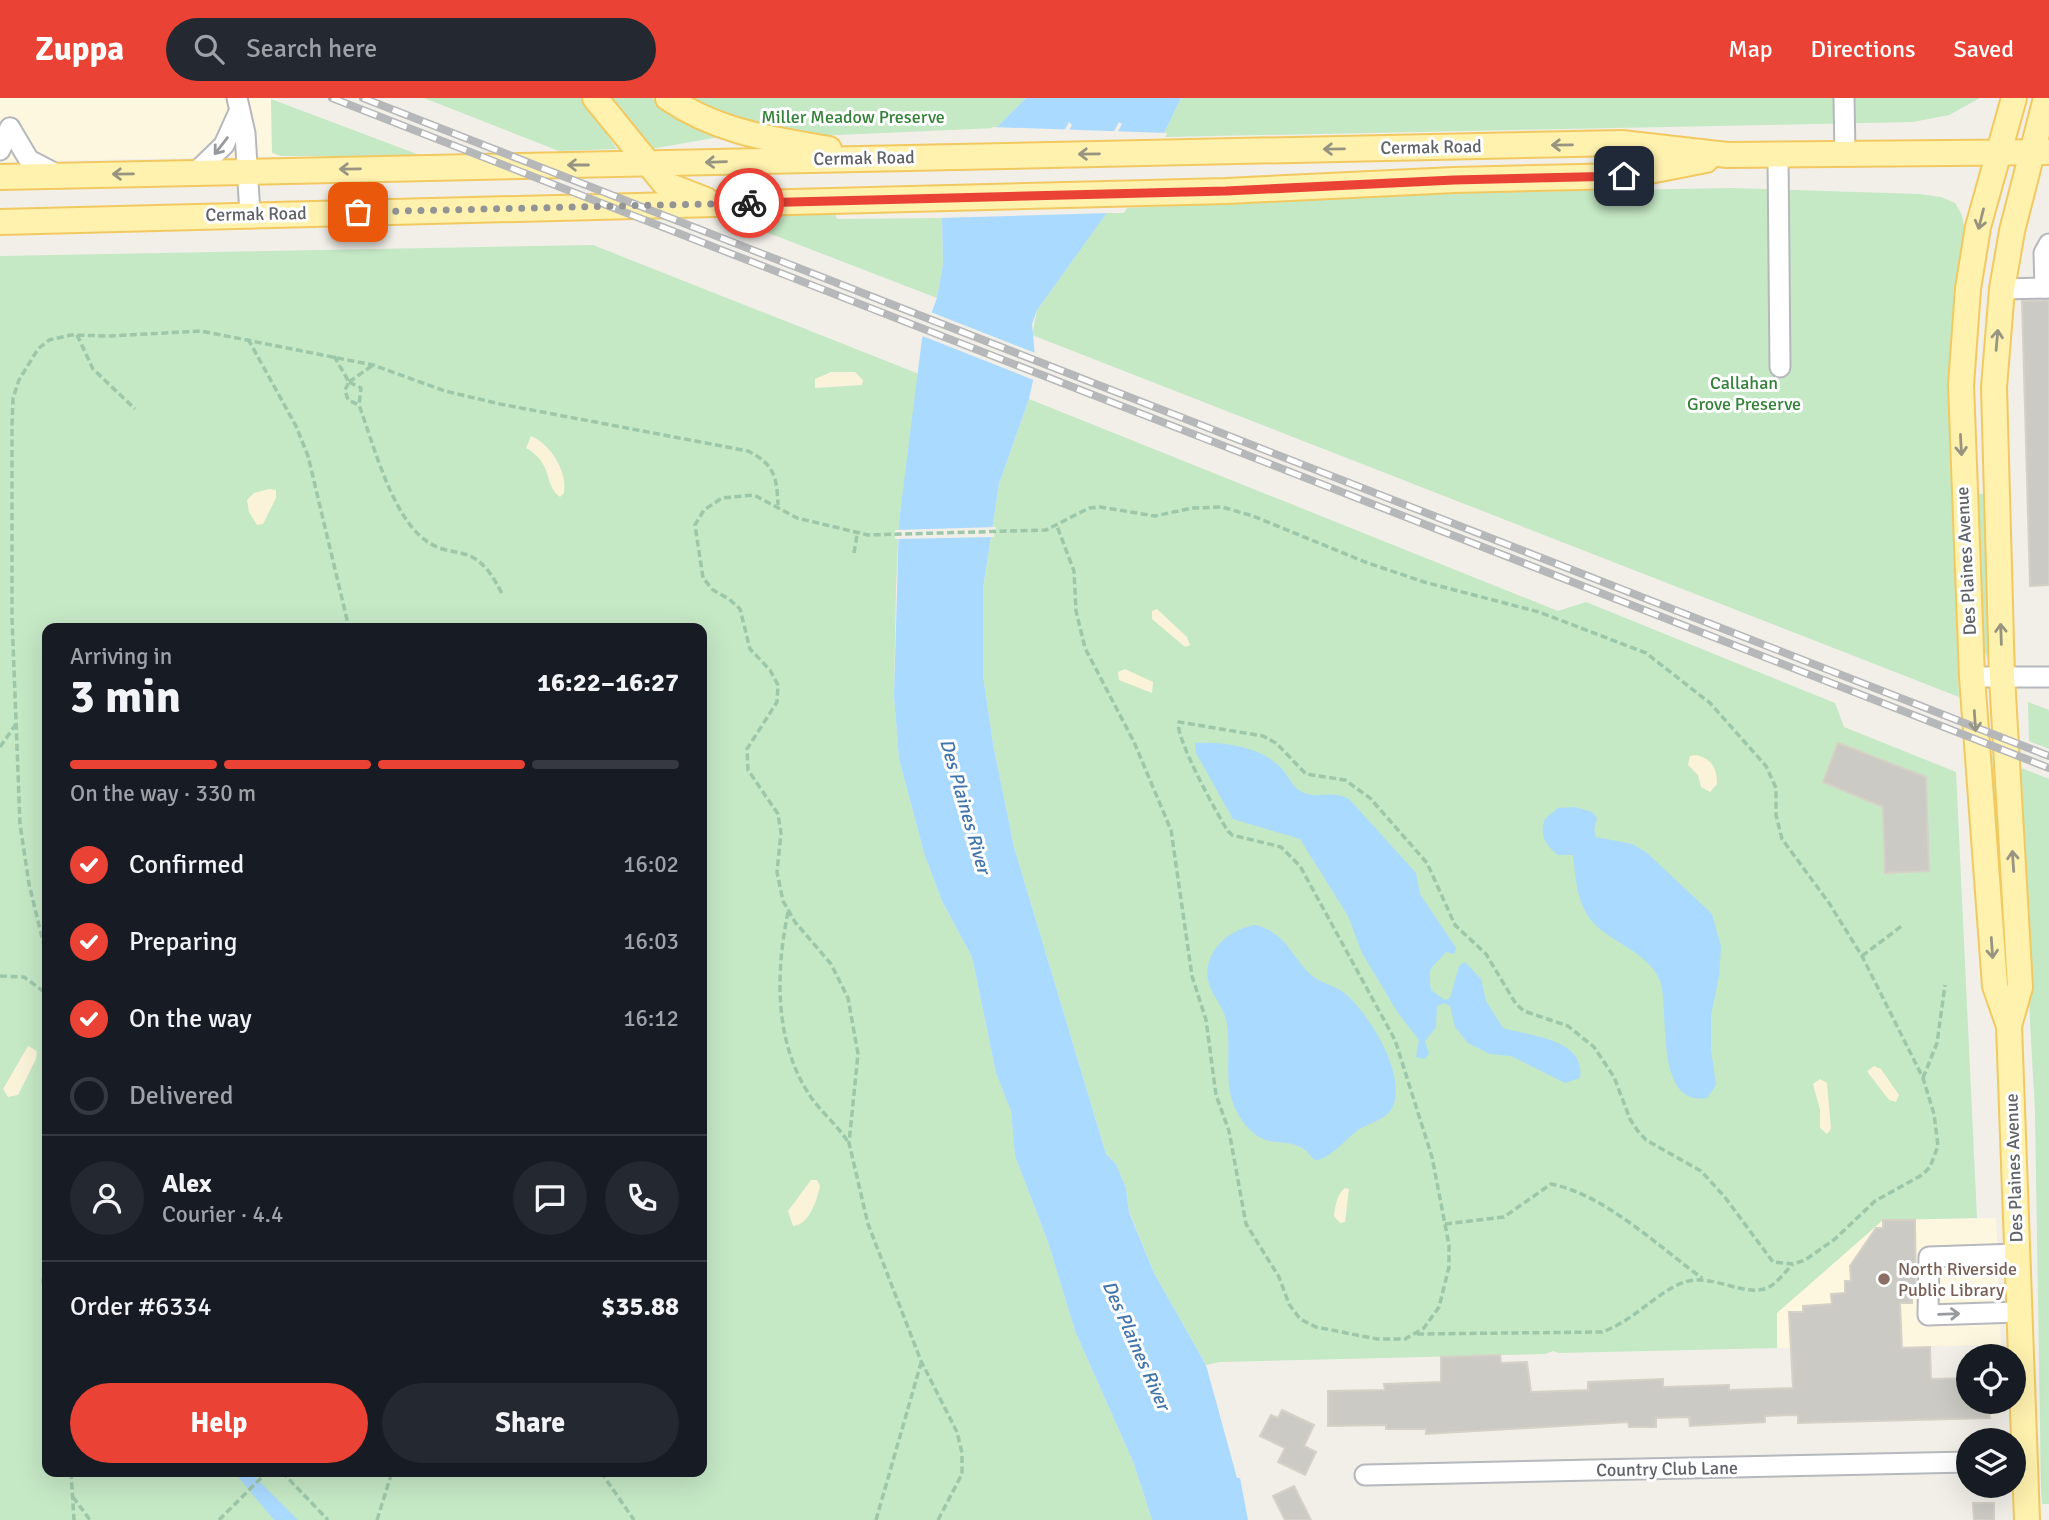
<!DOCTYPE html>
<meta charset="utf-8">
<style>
body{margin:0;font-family:Signika,sans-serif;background:#242831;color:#f1f3f6;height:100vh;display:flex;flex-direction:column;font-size:26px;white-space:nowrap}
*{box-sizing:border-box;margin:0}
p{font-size:23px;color:#9ea1a6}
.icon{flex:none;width:38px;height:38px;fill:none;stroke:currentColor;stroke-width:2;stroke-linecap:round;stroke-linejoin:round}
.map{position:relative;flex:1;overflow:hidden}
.side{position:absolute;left:42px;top:525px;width:665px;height:854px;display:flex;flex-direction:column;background:#171b24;border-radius:14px;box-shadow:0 7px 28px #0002}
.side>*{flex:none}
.buttons{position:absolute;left:1956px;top:1246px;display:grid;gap:14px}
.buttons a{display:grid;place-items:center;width:70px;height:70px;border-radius:50%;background:#171b24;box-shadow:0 7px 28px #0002;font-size:35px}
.pin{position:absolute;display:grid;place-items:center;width:60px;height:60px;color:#fff;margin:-30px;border-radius:14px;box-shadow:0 4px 10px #0006}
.courier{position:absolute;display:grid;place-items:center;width:70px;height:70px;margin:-35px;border:5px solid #ea4335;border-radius:50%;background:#fff;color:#222;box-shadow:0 2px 9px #0007}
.overview em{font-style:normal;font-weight:700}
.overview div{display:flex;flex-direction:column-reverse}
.overview{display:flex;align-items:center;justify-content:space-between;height:119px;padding:0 28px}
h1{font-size:46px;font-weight:700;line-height:52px}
.bar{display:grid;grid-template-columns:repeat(4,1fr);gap:10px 7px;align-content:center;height:84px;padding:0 28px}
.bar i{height:9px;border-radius:5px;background:#363941}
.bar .selected{background:#ea4335}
.bar p{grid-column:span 4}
.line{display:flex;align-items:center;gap:18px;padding:0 28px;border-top:2px solid #363941}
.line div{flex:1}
.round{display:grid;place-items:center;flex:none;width:74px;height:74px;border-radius:37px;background:#242831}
ol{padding:0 28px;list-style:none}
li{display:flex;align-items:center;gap:21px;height:77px}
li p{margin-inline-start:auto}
li .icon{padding:7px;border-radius:50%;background:#ea4335;color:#fff;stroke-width:4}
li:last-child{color:#9ea1a6}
li i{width:38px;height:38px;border:4px solid #363941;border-radius:50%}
.cta{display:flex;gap:14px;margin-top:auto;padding:14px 28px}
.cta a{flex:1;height:80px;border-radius:42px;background:#ea4335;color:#fff;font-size:28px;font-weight:700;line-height:80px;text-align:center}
.cta a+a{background:#242831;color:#f1f3f6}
header{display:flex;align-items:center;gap:42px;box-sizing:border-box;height:98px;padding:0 35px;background:#ea4335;color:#fff}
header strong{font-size:33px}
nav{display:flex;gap:38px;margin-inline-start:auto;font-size:24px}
.search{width:490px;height:63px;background:#242831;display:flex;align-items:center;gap:18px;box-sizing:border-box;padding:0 24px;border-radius:38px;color:#9ea1a6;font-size:26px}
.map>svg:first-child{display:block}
.commercial{fill:#fef7e0}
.green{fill:#c5e8c5;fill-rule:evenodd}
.sand{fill:#fbf3d9}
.water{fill:#aadaff;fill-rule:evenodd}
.pier{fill:#f1efe8}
.building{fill:#cccac5;stroke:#d6d1c6;stroke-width:2}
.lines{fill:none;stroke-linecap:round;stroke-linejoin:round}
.minor-casing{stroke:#b5b8bc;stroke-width:23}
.major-casing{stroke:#f2c960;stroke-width:28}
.path{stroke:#9cc7a9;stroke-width:3.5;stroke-dasharray:7 3.5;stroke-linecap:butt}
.minor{stroke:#fff;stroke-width:19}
.major{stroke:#fff2af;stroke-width:24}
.rail-casing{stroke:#b6b7b8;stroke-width:8}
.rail{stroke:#fff;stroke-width:5;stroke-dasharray:16;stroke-linecap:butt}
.oneway{stroke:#979581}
.oneway2{stroke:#979a9d}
.done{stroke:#929495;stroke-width:7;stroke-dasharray:0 12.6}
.route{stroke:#ea4335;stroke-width:9}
.education-dot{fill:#8d6e63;stroke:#fff;stroke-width:2.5}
.labels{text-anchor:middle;stroke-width:6;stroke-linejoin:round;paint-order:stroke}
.park-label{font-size:18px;fill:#348238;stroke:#fff}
.street-label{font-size:18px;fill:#5f6368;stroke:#fff}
.education-label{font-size:18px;fill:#785e54;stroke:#fff;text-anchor:start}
.water-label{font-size:19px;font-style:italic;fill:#4174aa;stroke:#fff}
</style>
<header>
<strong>Zuppa</strong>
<div class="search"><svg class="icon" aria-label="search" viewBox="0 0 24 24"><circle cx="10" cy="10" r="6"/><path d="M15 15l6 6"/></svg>Search here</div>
<nav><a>Map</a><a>Directions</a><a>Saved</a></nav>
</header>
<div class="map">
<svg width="2049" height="1422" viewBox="0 0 2049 1422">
<rect width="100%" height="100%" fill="#f1efe8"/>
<g class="commercial">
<path d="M0 0H267L271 1 272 54 281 58 0 64Z"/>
<path d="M1996 1120 2001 1247 1777 1250V1215L1883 1122Z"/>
</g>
<g class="green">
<path d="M424 0H581L617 51 559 53Z"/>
<path d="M610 0H652L719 39 651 51Z"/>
<path d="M680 0H1026L996 30 814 38 766 33Z"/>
<path d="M1181 0H1980L1949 17 1913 24 1165 39 1167 36 1164 35Z"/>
<path d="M271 1 422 58H281L272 55Z"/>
<path d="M1731 90 1919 96 1941 99 1955 105 1962 117 1965 134 1952 226 1949 318 1959 599 1032 237 1037 212 1106 115H1124L1127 110 1458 95Z"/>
<path d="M835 116 837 121 942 120 943 166 937 200 727 119Z"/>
<path d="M593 147 919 276 899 423 896 489 894 598 899 661 924 755 942 803 972 859 996 975 1011 1012 1015 1058 1048 1144 1075 1233 1134 1366 1152 1422H0V158ZM47 530H702V1374H47Z"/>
<path d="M1029 301 1558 513 1586 504 1835 605 1844 629 1956 674 1977 1120 1883 1122 1777 1215V1250L1559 1255 1553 1253 1545 1256 1220 1264 1206 1267 1154 1175 1129 1113 1126 1090 1116 1066 1106 1056 1014 749 993 646 983 577V491L999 386Z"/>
<path d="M1973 396H1984L1989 564 1980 542Z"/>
<path d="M2028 604 2049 612V651L2029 643Z"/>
<path d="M1992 658 1995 661 2007 858 2004 857Z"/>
<path d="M2016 668 2049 681V1406H2042L2041 1389 2035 1014Z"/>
</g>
<g class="sand">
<path d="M831 274H855L863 282 862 287 815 290V281Z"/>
<path d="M531 338C551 346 568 375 564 395L560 399C543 386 554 366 526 350Z"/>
<path d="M269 391 276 392V400L263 426 257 427 249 414 247 402 254 395Z"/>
<path d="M1157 511 1187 539 1190 547 1185 549 1152 521V513Z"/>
<path d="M1125 571 1153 584 1152 595 1119 582 1118 574Z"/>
<path d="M1696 657C1712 661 1717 670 1717 686L1710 694 1701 689 1698 677 1688 667 1690 658Z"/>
<path d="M28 948 37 953 36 961 18 997 8 999 3 991Z"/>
<path d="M1874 968 1881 971 1899 997 1896 1004 1889 1002 1869 976 1867 973Z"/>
<path d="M1820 981 1827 985 1831 1031 1827 1036 1820 1030V1012L1813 986Z"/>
<path d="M811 1082H817L820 1088C817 1102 809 1127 793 1128L788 1113Z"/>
<path d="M1345 1090 1349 1091 1345 1124 1340 1125 1334 1118C1335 1108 1337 1096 1345 1090Z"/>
</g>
<g class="water">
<path d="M1026 0H1181L1164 35 1037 212 1032 226 1036 269 1029 301 999 386 983 491V577L993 646 1014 749 1106 1056 1116 1066 1126 1090 1129 1114 1154 1175 1206 1267 1237 1380H1240L1248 1422H1152L1134 1366 1075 1233 1048 1144 1015 1058 1011 1013 996 975 972 859 942 803 924 755 899 661 894 598 899 423 922 241 937 200 943 166 942 120 996 30ZM1069 24 1072 27 1024 117H1019ZM1119 24 1122 26 1074 116H1070Z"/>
<path d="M1195 645C1223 644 1260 648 1281 670 1288 677 1292 689 1302 694 1318 702 1329 691 1349 701L1416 775 1420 796 1456 850 1454 856 1446 854C1431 872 1427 867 1431 892L1445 902 1450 900 1459 868 1465 864 1481 881 1486 903 1503 930C1529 938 1586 940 1580 980L1565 985 1511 958 1490 956 1468 945 1455 929 1450 908 1445 905 1437 908 1436 929 1425 943 1429 956 1424 961 1416 959 1419 942 1398 915 1362 855 1348 818 1300 741 1233 721 1196 655Z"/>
<path d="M1575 709 1592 714 1597 720 1594 731 1596 739 1632 746 1646 754 1712 816 1721 849 1719 878 1711 917V951L1716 987 1707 1000C1653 1009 1670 909 1660 883 1648 853 1612 846 1592 823 1576 804 1576 780 1573 757H1558C1545 747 1539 736 1545 721L1558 710Z"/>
<path d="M1255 827C1285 834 1290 856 1310 876 1318 884 1333 887 1343 894 1367 912 1407 976 1393 1008 1387 1022 1370 1024 1358 1032 1347 1040 1329 1062 1315 1062 1311 1059 1308 1054 1304 1051 1281 1037 1266 1054 1243 1024 1220 993 1232 960 1227 926 1225 909 1211 898 1208 882 1203 853 1230 831 1255 827Z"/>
<path d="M234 1374H250L298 1422H274Z"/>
</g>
<g class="pier">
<path d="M992 29 1167 35 1111 115 938 120Z"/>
<path d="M928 213 1038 256 1036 283 920 237Z"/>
<path d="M996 429 994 439 895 441V432Z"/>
</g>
<g class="building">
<path d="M2049 202V487L2030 488 2022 203Z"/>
<path d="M1838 645 1926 679 1929 773 1885 775 1883 709 1823 684Z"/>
<path d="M1883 1122H1915L1916 1199H1912V1205H1900L1902 1250 1930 1249 1931 1281 1969 1280V1304H1989L1990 1320 1798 1325V1317L1765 1318V1324L1690 1328 1689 1319 1656 1320V1329H1629L1628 1324 1426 1336V1331H1386V1327L1328 1328V1293L1385 1292 1384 1286 1441 1284V1259L1500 1257 1501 1265 1527 1264 1531 1294 1588 1292V1284L1663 1281V1289L1729 1287V1292L1793 1290 1789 1214H1803V1208L1832 1206 1831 1196 1845 1195V1183H1851L1850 1168 1876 1130H1883Z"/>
<path d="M1282 1312 1314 1327 1304 1348 1316 1354 1305 1377 1278 1364 1285 1350 1260 1338 1271 1317 1278 1320Z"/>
<path d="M1294 1388 1311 1422H1285L1273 1398Z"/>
<path d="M1973 1405H1994V1422H1974Z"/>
</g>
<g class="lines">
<defs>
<g id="minor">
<path d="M237 0 245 35 250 116"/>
<path d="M1844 0 1845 57"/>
<path d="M10 30 29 62 60 78"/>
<path d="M0 52 10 30"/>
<path d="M1778 57 1780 269"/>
<path d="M195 75 224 47 238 16"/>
<path d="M2045 190 2044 155 2049 146"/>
<path d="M2002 191 2049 190"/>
<path d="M1972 579H2049"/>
<path d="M2017 1156 1929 1159 1928 1217 2019 1214"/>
<path d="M1365 1377 1969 1364"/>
</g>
<g id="major">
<path d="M595 0 665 86 706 102"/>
<path d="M668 0C717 34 771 41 829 51"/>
<path d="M0 79 1622 45 1727 57 2049 54"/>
<path d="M0 124 1226 93 1454 82 1624 78 1706 62"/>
<path d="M2009 928 1995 888 1972 579 1961 287 1968 191 1978 129 2014 0"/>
<path d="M2027 1422 2009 928 2020 889 2002 579 1994 289 2002 191 2012 133 2046 0"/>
</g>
</defs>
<use href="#minor" class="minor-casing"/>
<use href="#major" class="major-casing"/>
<g class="path">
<path d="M77 237 93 271 135 311"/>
<path d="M248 241 296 328 308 358 349 530"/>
<path d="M334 258 349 284 345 292 348 302 359 307C373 345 389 407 418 436 452 469 472 434 502 496"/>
<path d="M349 284 361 290 359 307"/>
<path d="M349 284 373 267"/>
<path d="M854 455 857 437"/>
<path d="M0 649 16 626"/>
<path d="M788 814C776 872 774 940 807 993 818 1012 836 1025 848 1044"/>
<path d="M1862 858 1903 827"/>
<path d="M47 860 29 786 20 726 12 520V328L13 300 19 282 38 251 49 242 71 237 110 238 201 233 373 267 445 293 500 306 748 353C774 366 777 379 778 407"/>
<path d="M0 878 24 879 47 896"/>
<path d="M1923 980 1937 945 1945 887"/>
<path d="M1445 1126 1504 1119 1551 1086C1604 1096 1659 1149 1702 1180"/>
<path d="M47 1158 43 1183 47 1210"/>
<path d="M1417 1236 1602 1234C1634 1223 1659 1192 1685 1184 1713 1175 1747 1201 1769 1189 1778 1184 1785 1174 1792 1167"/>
<path d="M71 1374 74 1422"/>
<path d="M282 1374 328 1422"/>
<path d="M601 1374 634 1422"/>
<path d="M73 1399 90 1422"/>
<path d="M219 1422 267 1374"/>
<path d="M377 1422 392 1374"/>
<path d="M876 1422 921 1265"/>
<path d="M938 1422 962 1376V1355L957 1334 921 1263 868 1126 849 1045 858 956 848 900 831 866 795 824 783 803 777 774 781 735 778 716 748 672 747 651 777 604 778 587 770 572 750 551 740 511 729 501 713 492 703 480 695 427 704 412 722 400 754 397 797 420 868 437 1046 432 1089 410 1100 409 1155 418 1192 410 1222 409 1253 418 1365 464 1424 484 1539 514 1646 555 1710 605 1766 668 1776 690V717L1782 741 1829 805 1862 858 1923 980 1934 1016 1938 1048 1930 1069 1922 1077 1875 1103 1835 1141 1805 1162 1793 1166 1773 1164 1724 1098 1701 1073 1646 1042 1637 1032 1630 1021 1614 979 1594 949 1568 928 1524 913 1516 906 1486 856 1455 827 1427 765 1370 700 1345 682 1306 676 1276 645 1263 638 1179 624C1173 636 1218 718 1228 733L1232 737 1281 749 1300 768 1395 942 1432 1059 1449 1147V1169L1439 1209 1424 1230 1405 1241H1377L1316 1229 1300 1221 1289 1206 1279 1179 1246 1126 1229 1033 1216 997 1206 922 1192 878 1171 732 1134 644 1085 550 1076 513 1074 473 1057 428"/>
</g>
<use href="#minor" class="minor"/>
<use href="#major" class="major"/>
<defs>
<g id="rail">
<path d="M332 0 2049 670"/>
<path d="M363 0 2049 658"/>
</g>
</defs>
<use href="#rail" class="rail-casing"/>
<use href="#rail" class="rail"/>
</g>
<defs><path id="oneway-shaft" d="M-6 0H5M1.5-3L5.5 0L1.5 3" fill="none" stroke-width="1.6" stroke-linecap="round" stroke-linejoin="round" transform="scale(1.75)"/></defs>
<g class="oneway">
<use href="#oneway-shaft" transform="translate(1562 47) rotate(179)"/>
<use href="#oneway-shaft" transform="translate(1334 51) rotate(179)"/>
<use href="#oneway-shaft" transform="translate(1089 56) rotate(179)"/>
<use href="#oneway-shaft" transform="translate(716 64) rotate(178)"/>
<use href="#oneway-shaft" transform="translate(578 67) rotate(180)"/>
<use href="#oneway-shaft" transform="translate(350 71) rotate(179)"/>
<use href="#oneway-shaft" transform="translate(123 76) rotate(179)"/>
<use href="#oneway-shaft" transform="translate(1981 121) rotate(104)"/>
<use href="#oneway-shaft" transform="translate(1997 242) rotate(-85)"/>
<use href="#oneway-shaft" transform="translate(1961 347) rotate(87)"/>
<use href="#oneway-shaft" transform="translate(2001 536) rotate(-92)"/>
<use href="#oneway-shaft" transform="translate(1975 623) rotate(86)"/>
<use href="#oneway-shaft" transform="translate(2013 763) rotate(-94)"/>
<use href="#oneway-shaft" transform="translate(1992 850) rotate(86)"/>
</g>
<g class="oneway2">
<use href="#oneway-shaft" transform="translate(221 48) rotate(128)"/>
<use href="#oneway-shaft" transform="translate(1949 1216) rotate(-2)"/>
</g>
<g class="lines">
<path class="done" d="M358 114 749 105"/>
<path class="route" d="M749 105 1226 93 1454 82 1624 78"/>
</g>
<circle class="education-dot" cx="1884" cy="1181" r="7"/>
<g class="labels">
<g class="park-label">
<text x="853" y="25">Miller Meadow Preserve</text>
<text x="1744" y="291">Callahan<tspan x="1744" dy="21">Grove Preserve</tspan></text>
</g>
<g class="street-label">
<text transform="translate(1431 49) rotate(-1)" y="6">Cermak Road</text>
<text transform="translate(864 60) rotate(-1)" y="6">Cermak Road</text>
<text transform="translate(256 116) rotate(-1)" y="6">Cermak Road</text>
<text transform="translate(1966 463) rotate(-93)" y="6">Des Plaines Avenue</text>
<text transform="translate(2014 1070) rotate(-92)" y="6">Des Plaines Avenue</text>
<text transform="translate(1667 1371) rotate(-1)" y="6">Country Club Lane</text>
</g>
<g class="education-label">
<text x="1898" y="1177">North Riverside<tspan x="1898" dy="21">Public Library</tspan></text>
</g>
<g class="water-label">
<text transform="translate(966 708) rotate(74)" y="7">Des Plaines River</text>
<text transform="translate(1137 1247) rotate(66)" y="7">Des Plaines River</text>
</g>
</g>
</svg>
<div class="buttons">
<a><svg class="icon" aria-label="locate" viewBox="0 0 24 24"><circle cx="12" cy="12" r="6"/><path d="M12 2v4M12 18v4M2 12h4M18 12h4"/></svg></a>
<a><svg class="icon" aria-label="layers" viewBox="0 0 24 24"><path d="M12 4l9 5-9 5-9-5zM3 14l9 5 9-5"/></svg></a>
</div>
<div class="pin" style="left:358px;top:114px;background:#ea580c"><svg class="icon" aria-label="bag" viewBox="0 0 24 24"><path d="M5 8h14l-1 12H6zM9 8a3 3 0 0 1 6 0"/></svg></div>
<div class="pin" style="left:1624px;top:78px;background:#1f2937"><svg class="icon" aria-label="home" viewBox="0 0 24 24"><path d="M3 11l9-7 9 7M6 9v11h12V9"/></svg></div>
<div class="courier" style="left:749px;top:105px"><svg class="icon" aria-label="bike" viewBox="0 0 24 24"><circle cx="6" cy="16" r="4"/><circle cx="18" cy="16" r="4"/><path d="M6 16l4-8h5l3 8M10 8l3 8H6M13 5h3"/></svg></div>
<section class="side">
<div class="overview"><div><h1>3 min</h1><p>Arriving in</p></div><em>16:22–16:27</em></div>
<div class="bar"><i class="selected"></i><i class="selected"></i><i class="selected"></i><i></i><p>On the way · 330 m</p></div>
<ol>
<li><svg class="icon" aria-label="check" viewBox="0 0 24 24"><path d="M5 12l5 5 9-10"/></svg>Confirmed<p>16:02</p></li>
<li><svg class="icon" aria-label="check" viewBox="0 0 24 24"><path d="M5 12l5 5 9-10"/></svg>Preparing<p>16:03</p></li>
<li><svg class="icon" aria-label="check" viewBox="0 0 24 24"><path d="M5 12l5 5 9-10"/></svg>On the way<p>16:12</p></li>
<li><i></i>Delivered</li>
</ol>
<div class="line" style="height:126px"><a class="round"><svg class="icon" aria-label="person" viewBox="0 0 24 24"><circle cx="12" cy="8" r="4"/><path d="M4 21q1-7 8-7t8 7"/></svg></a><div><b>Alex</b><p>Courier · 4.4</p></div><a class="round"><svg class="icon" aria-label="chat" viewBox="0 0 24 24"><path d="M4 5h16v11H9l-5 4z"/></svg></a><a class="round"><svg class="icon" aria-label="phone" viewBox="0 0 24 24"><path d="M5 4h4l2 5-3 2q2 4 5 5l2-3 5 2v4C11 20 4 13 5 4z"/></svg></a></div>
<div class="line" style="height:91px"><div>Order #6334</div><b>$35.88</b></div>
<div class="cta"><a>Help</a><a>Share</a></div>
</section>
</div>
